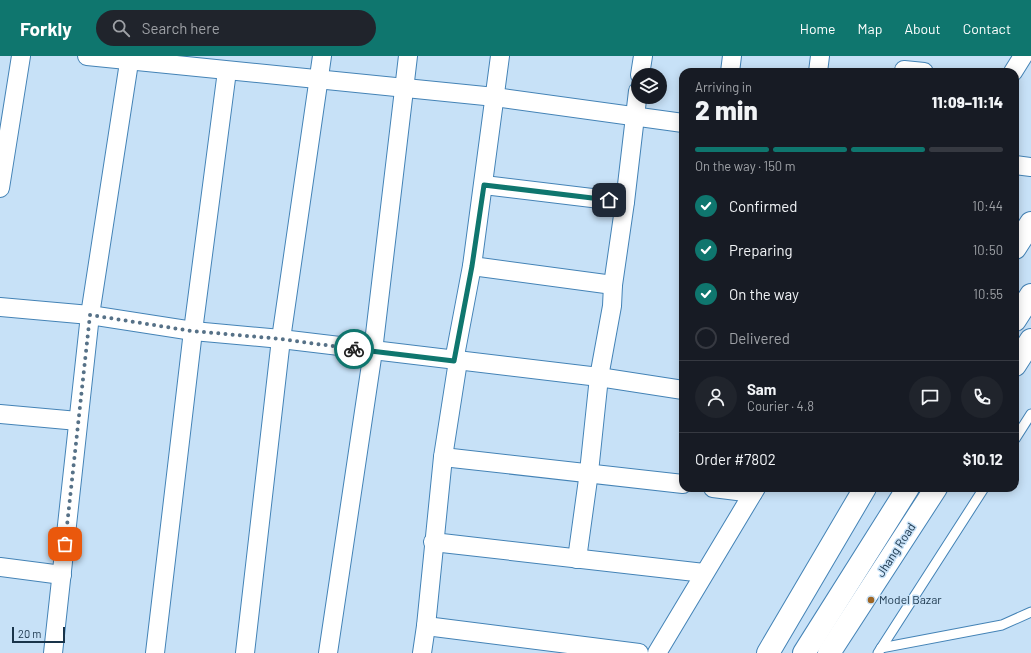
<!DOCTYPE html>
<meta charset="utf-8">
<style>
body{margin:0;font-family:Barlow,sans-serif;background:#20242c;color:#f1f3f6;height:100vh;display:flex;flex-direction:column;font-size:15px;white-space:nowrap}
*{box-sizing:border-box;margin:0}
p{font-size:13px;color:#9ea1a6}
.icon{flex:none;width:22px;height:22px;fill:none;stroke:currentColor;stroke-width:2;stroke-linecap:round;stroke-linejoin:round}
.map{position:relative;flex:1;overflow:hidden}
.details{position:absolute;left:679px;top:12px;width:340px;height:424px;display:flex;flex-direction:column;background:#171b24;border-radius:12px;box-shadow:0 2px 10px #0003}
.details>*{flex:none}
.fabs{position:absolute;left:631px;top:12px;display:grid;gap:8px}
.fabs a{display:grid;place-items:center;width:36px;height:36px;border-radius:50%;background:#171b24;box-shadow:0 2px 10px #0003;font-size:20px}
.scale{position:absolute;left:12px;bottom:10px;width:53px;box-sizing:border-box;padding-left:4px;border:2px solid #19344a;border-top:0;font-size:11px;line-height:14px;white-space:nowrap;color:#19344a;-webkit-text-stroke:3px #c7e1f7;paint-order:stroke}
.pin{position:absolute;display:grid;place-items:center;width:34px;height:34px;color:#fff;margin:-17px;border-radius:8px;box-shadow:0 2px 6px #0006}
.courier{position:absolute;display:grid;place-items:center;width:40px;height:40px;margin:-20px;border:3px solid #0f766e;border-radius:50%;background:#fff;color:#222;box-shadow:0 1px 5px #0007}
.summary em{font-style:normal;font-weight:800}
.summary div{display:flex;flex-direction:column-reverse}
.summary{display:flex;align-items:center;justify-content:space-between;height:68px;padding:0 16px}
h1{font-size:26px;font-weight:800;line-height:30px}
.bar{display:grid;grid-template-columns:repeat(4,1fr);gap:6px 4px;align-content:center;height:48px;padding:0 16px}
.bar i{height:5px;border-radius:3px;background:#363941}
.bar .active{background:#0f766e}
.bar p{grid-column:span 4}
.line{display:flex;align-items:center;gap:10px;padding:0 16px;border-top:1px solid #363941}
.line div{flex:1}
.round{display:grid;place-items:center;flex:none;width:42px;height:42px;border-radius:21px;background:#20242c}
ol{padding:0 16px;list-style:none}
li{display:flex;align-items:center;gap:12px;height:44px}
li p{margin-inline-start:auto}
li .icon{padding:4px;border-radius:50%;background:#0f766e;color:#fff;stroke-width:4}
li:last-child{color:#9ea1a6}
li i{width:22px;height:22px;border:2px solid #363941;border-radius:50%}
header{display:flex;align-items:center;gap:24px;box-sizing:border-box;height:56px;padding:0 20px;background:#0f766e;color:#fff}
header strong{font-size:19px}
nav{display:flex;gap:22px;margin-inline-start:auto;font-size:14px}
.search{width:280px;height:36px;background:#20242c;display:flex;align-items:center;gap:10px;box-sizing:border-box;padding:0 14px;border-radius:22px;color:#9ea1a6;font-size:15px}
.map>svg:first-child{display:block}
.lines{fill:none;stroke-linecap:round;stroke-linejoin:round}
.service-casing{stroke:#4483b6;stroke-width:11}
.minor-casing{stroke:#4483b6;stroke-width:20}
.tertiary-casing{stroke:#4483b6;stroke-width:24}
.trunk-casing{stroke:#4483b6;stroke-width:24}
.service{stroke:#fff;stroke-width:9}
.minor{stroke:#fff;stroke-width:18}
.tertiary{stroke:#fff;stroke-width:22}
.trunk{stroke:#fff;stroke-width:22}
.done{stroke:#567187;stroke-width:4;stroke-dasharray:0 7.2}
.route{stroke:#0f766e;stroke-width:5}
.poi-dot{fill:#9e6523;stroke:#c7e1f7;stroke-width:1.5}
.labels{text-anchor:middle;stroke-width:3;stroke-linejoin:round;paint-order:stroke}
.street-label{font-size:12px;fill:#19344a;stroke:#c7e1f7}
.poi-label{font-size:12px;fill:#19344a;stroke:#c7e1f7;text-anchor:start}
</style>
<header>
<strong>Forkly</strong>
<div class="search"><svg class="icon" aria-label="search" viewBox="0 0 24 24"><circle cx="10" cy="10" r="6"/><path d="M15 15l6 6"/></svg>Search here</div>
<nav><a>Home</a><a>Map</a><a>About</a><a>Contact</a></nav>
</header>
<div class="map">
<svg width="1031" height="597" viewBox="0 0 1031 597">
<rect width="100%" height="100%" fill="#c7e1f7"/>
<g class="lines">
<defs>
<g id="service">
<path d="M1015 383 1031 358"/>
<path d="M881 592 1002 569 1031 556"/>
<path d="M878 597 984 432"/>
</g>
<g id="minor">
<path d="M87 0 495 41 683 67"/>
<path d="M904 14 924 16"/>
<path d="M730 16 732 0"/>
<path d="M818 16 820 0"/>
<path d="M1013 16 1023 0"/>
<path d="M640 19 643 0"/>
<path d="M1015 109 1031 111"/>
<path d="M484 129 625 146"/>
<path d="M0 132 21 0"/>
<path d="M472 210 613 229"/>
<path d="M0 251 90 259 193 275 281 283 599 321 683 334"/>
<path d="M454 305 472 210 500 0"/>
<path d="M0 358 78 365"/>
<path d="M443 401 683 428"/>
<path d="M713 432 753 437"/>
<path d="M433 486 704 517"/>
<path d="M577 503 589 416 599 321 612 250 613 229 625 146 638 35"/>
<path d="M0 511 62 519"/>
<path d="M426 570 639 597"/>
<path d="M53 597 90 259 130 0"/>
<path d="M155 597 193 275 227 15"/>
<path d="M245 597 281 283 322 0"/>
<path d="M328 597 373 295 408 0"/>
<path d="M422 597 426 570 443 401 458 305"/>
<path d="M657 597 756 432"/>
</g>
<g id="tertiary">
<path d="M1015 192 1031 167"/>
<path d="M768 597 865 432"/>
</g>
<g id="trunk">
<path d="M1015 264 1031 239"/>
<path d="M1015 309 1031 284"/>
<path d="M804 597 908 432"/>
<path d="M829 597 936 432"/>
</g>
</defs>
<use href="#service" class="service-casing"/>
<use href="#minor" class="minor-casing"/>
<use href="#tertiary" class="tertiary-casing"/>
<use href="#trunk" class="trunk-casing"/>
<use href="#service" class="service"/>
<use href="#minor" class="minor"/>
<use href="#tertiary" class="tertiary"/>
<use href="#trunk" class="trunk"/>
</g>
<g class="lines">
<path class="done" d="M65 488 90 259 192 275 281 283 354 293"/>
<path class="route" d="M354 293 454 305 472 210 484 129 609 144"/>
</g>
<circle class="poi-dot" cx="871" cy="544" r="4"/>
<g class="labels">
<g class="street-label">
<text transform="translate(896 494) rotate(-57)" y="4">Jhang Road</text>
</g>
<g class="poi-label">
<text x="879" y="548">Model Bazar</text>
</g>
</g>
</svg>
<div class="fabs">
<a><svg class="icon" aria-label="layers" viewBox="0 0 24 24"><path d="M12 4l9 5-9 5-9-5zM3 14l9 5 9-5"/></svg></a>
</div>
<div class="scale">20 m</div>
<div class="pin" style="left:65px;top:488px;background:#ea580c"><svg class="icon" aria-label="bag" viewBox="0 0 24 24"><path d="M5 8h14l-1 12H6zM9 8a3 3 0 0 1 6 0"/></svg></div>
<div class="pin" style="left:609px;top:144px;background:#1f2937"><svg class="icon" aria-label="home" viewBox="0 0 24 24"><path d="M3 11l9-7 9 7M6 9v11h12V9"/></svg></div>
<div class="courier" style="left:354px;top:293px"><svg class="icon" aria-label="bike" viewBox="0 0 24 24"><circle cx="6" cy="16" r="4"/><circle cx="18" cy="16" r="4"/><path d="M6 16l4-8h5l3 8M10 8l3 8H6M13 5h3"/></svg></div>
<section class="details">
<div class="summary"><div><h1>2 min</h1><p>Arriving in</p></div><em>11:09–11:14</em></div>
<div class="bar"><i class="active"></i><i class="active"></i><i class="active"></i><i></i><p>On the way · 150 m</p></div>
<ol>
<li><svg class="icon" aria-label="check" viewBox="0 0 24 24"><path d="M5 12l5 5 9-10"/></svg>Confirmed<p>10:44</p></li>
<li><svg class="icon" aria-label="check" viewBox="0 0 24 24"><path d="M5 12l5 5 9-10"/></svg>Preparing<p>10:50</p></li>
<li><svg class="icon" aria-label="check" viewBox="0 0 24 24"><path d="M5 12l5 5 9-10"/></svg>On the way<p>10:55</p></li>
<li><i></i>Delivered</li>
</ol>
<div class="line" style="height:72px"><a class="round"><svg class="icon" aria-label="person" viewBox="0 0 24 24"><circle cx="12" cy="8" r="4"/><path d="M4 21q1-7 8-7t8 7"/></svg></a><div><b>Sam</b><p>Courier · 4.8</p></div><a class="round"><svg class="icon" aria-label="chat" viewBox="0 0 24 24"><path d="M4 5h16v11H9l-5 4z"/></svg></a><a class="round"><svg class="icon" aria-label="phone" viewBox="0 0 24 24"><path d="M5 4h4l2 5-3 2q2 4 5 5l2-3 5 2v4C11 20 4 13 5 4z"/></svg></a></div>
<div class="line" style="height:52px"><div>Order #7802</div><b>$10.12</b></div>
</section>
</div>
